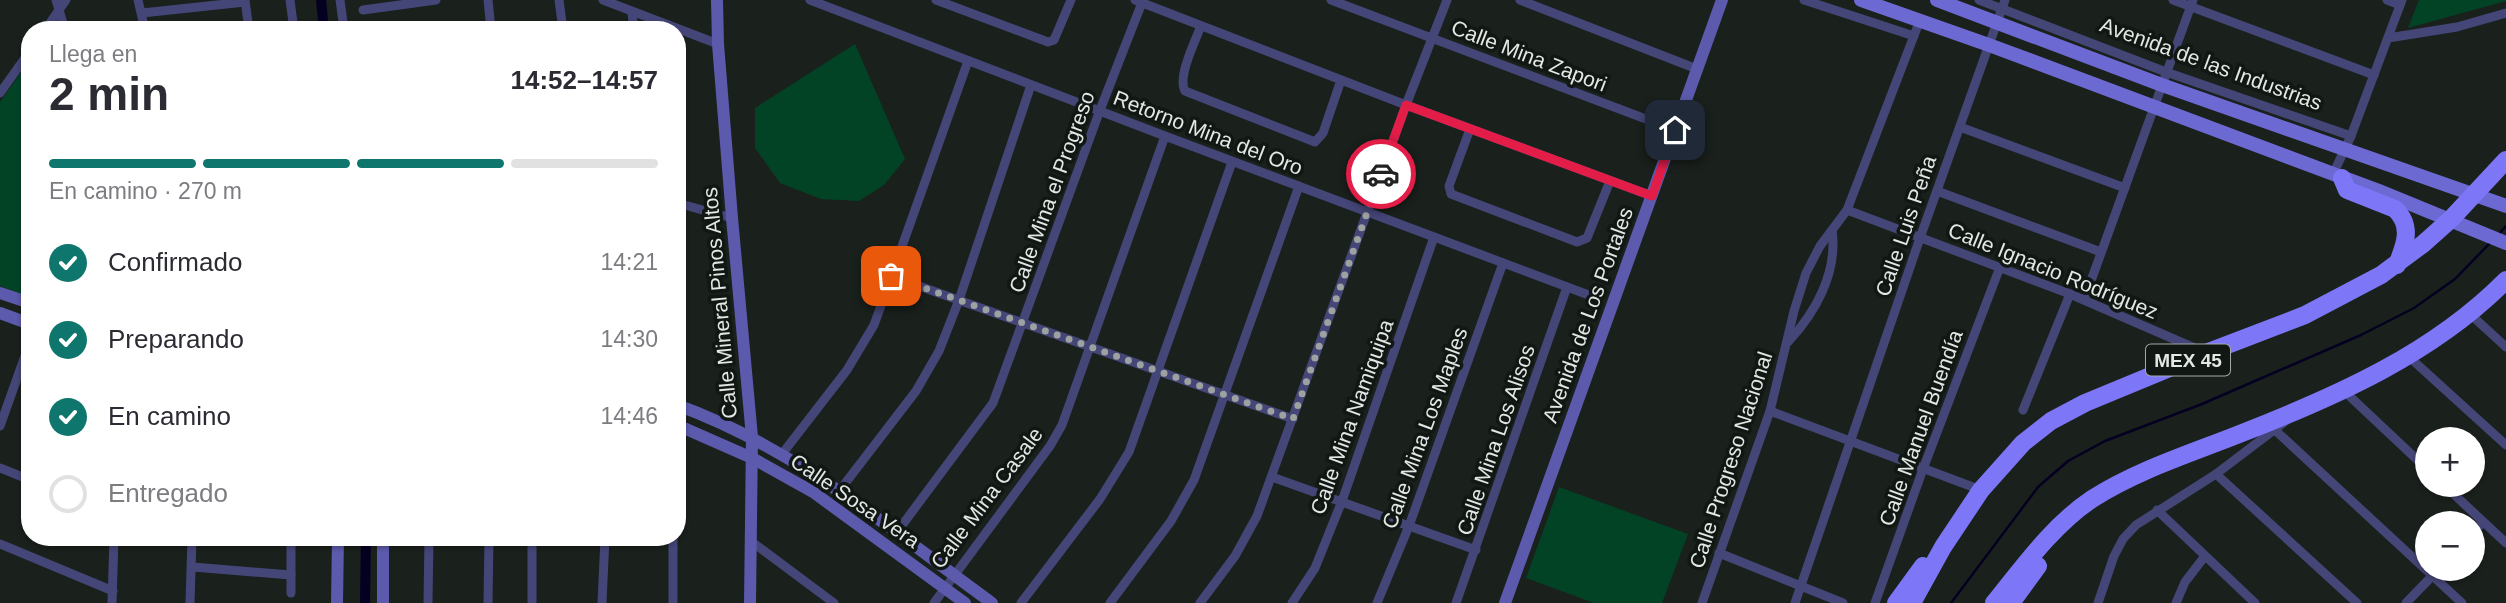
<!DOCTYPE html>
<html lang="es">
<meta charset="utf-8">
<style>
body{margin:0;font-family:Arial,sans-serif;background:#f7f7f7;color:#2b2b33;height:100vh;display:flex;flex-direction:column;font-size:26px;white-space:nowrap}
*{box-sizing:border-box;margin:0}
p{font-size:23px;color:#7c7c81}
.icon{flex:none;width:38px;height:38px;fill:none;stroke:currentColor;stroke-width:2;stroke-linecap:round;stroke-linejoin:round}
.map{position:relative;flex:1;overflow:hidden}
.panel{position:absolute;left:21px;top:21px;width:665px;height:525px;display:flex;flex-direction:column;background:#fff;border-radius:28px;box-shadow:0 2px 5px #0004}
.panel>*{flex:none}
.tools{position:absolute;left:2415px;top:427px;display:grid;gap:14px}
.tools a{display:grid;place-items:center;width:70px;height:70px;border-radius:50%;background:#fff;box-shadow:0 2px 5px #0004;font-size:35px}
.pin{position:absolute;display:grid;place-items:center;width:60px;height:60px;color:#fff;margin:-30px;border-radius:14px;box-shadow:0 4px 10px #0006}
.courier{position:absolute;display:grid;place-items:center;width:70px;height:70px;margin:-35px;border:5px solid #e11d48;border-radius:50%;background:#fff;color:#222;box-shadow:0 2px 9px #0007}
.headline em{font-style:normal;font-weight:700}
.headline div{display:flex;flex-direction:column-reverse}
.headline{display:flex;align-items:center;justify-content:space-between;height:119px;padding:0 28px}
h1{font-size:46px;font-weight:700;line-height:52px}
.bar{display:grid;grid-template-columns:repeat(4,1fr);gap:10px 7px;align-content:center;height:84px;padding:0 28px}
.bar i{height:9px;border-radius:5px;background:#e1e1e2}
.bar .current{background:#0f766e}
.bar p{grid-column:span 4}
ol{padding:0 28px;list-style:none}
li{display:flex;align-items:center;gap:21px;height:77px}
li p{margin-inline-start:auto}
li .icon{padding:7px;border-radius:50%;background:#0f766e;color:#fff;stroke-width:4}
li:last-child{color:#7c7c81}
li i{width:38px;height:38px;border:4px solid #e1e1e2;border-radius:50%}
.map>svg:first-child{display:block}
.green{fill:#024326}
.lines{fill:none;stroke-linecap:round;stroke-linejoin:round}
.stream{stroke:#050022;stroke-width:2.5}
.canal{stroke:#050022;stroke-width:10}
.street{stroke:#454678;stroke-width:9}
.secondary{stroke:#5b5aac;stroke-width:12}
.primary{stroke:#6d69d3;stroke-width:14}
.highway{stroke:#7d77f8;stroke-width:18}
.done{stroke:#9da19f;stroke-width:7;stroke-dasharray:0 12.6}
.route{stroke:#e11d48;stroke-width:9}
.labels{text-anchor:middle;stroke-width:7;stroke-linejoin:round;paint-order:stroke}
.shield{fill:#111713;stroke:#a4a9a6;stroke-width:2}
.shield-label{font-size:19px;font-weight:bold;fill:#e3e7e5}
.street-label{font-size:21px;fill:#e3e7e5;stroke:#111713}
</style>
<div class="map">
<svg width="2506" height="603" viewBox="0 0 2506 603">
<rect width="100%" height="100%" fill="#1a201c"/>
<g class="green">
<path d="M2419 0H2506V1L2408 28Z"/>
<path d="M855 44 905 159 884 185 859 201 821 199 780 183 755 148V108Z"/>
<path d="M30 60V297L0 286V102Z"/>
<path d="M1559 487 1688 534 1662 603H1594L1526 578Z"/>
</g>
<g class="lines">
<g class="stream">
<path d="M2498 235 2506 226"/>
<path d="M1951 603 2038 487 2068 461 2105 441 2202 404 2361 335 2414 308 2455 279 2491 242"/>
</g>
<g class="canal">
<path d="M321 0 324 30"/>
<path d="M365 603 366 537"/>
</g>
<g class="street">
<path d="M56 0 65 30"/>
<path d="M138 0 145 30"/>
<path d="M245 0 249 30"/>
<path d="M290 0 294 30"/>
<path d="M340 0 344 30"/>
<path d="M488 0 491 30"/>
<path d="M559 0 563 30"/>
<path d="M603 0 718 44"/>
<path d="M810 0 1165 136 1594 297"/>
<path d="M936 0 1048 42 1054 40 1071 0"/>
<path d="M1135 0 1406 105 1652 196"/>
<path d="M1331 0 1675 130"/>
<path d="M1520 0 1697 69"/>
<path d="M1804 0 1914 36"/>
<path d="M1979 0 2166 72 2351 136"/>
<path d="M2173 0 2374 75"/>
<path d="M2387 0 2400 5"/>
<path d="M363 10 436 0"/>
<path d="M142 13 245 2"/>
<path d="M632 13 634 30"/>
<path d="M1201 26C1195 41 1177 78 1185 91L1315 142 1323 133 1341 80"/>
<path d="M45 30 66 0"/>
<path d="M2388 38 2457 27 2506 13"/>
<path d="M0 93 30 51"/>
<path d="M1960 127 2125 188"/>
<path d="M1470 129 1449 186 1451 194 1577 242 1587 238 1610 181"/>
<path d="M2333 174 2351 136 2402 0"/>
<path d="M1937 191 2101 252"/>
<path d="M677 203 732 218"/>
<path d="M1847 210 2070 294 2206 353"/>
<path d="M891 276 1293 419"/>
<path d="M2084 300 2193 0"/>
<path d="M2470 314 2506 347"/>
<path d="M1788 342C1816 312 1838 272 1832 230"/>
<path d="M2408 356 2506 445"/>
<path d="M2343 390 2427 469"/>
<path d="M2023 410 2070 294"/>
<path d="M1770 411 1981 490"/>
<path d="M0 426 30 342"/>
<path d="M2276 431 2462 603"/>
<path d="M782 454 847 370 874 325 968 61"/>
<path d="M0 468 30 480"/>
<path d="M2216 474 2357 603"/>
<path d="M1272 477 1476 550"/>
<path d="M2444 485 2506 543"/>
<path d="M840 490 916 391 939 351 959 300 1031 85"/>
<path d="M2157 510 2255 603"/>
<path d="M897 532 993 403 1100 110 1143 0"/>
<path d="M2473 533 2483 522"/>
<path d="M532 537V603"/>
<path d="M752 542 834 603"/>
<path d="M0 544 113 591"/>
<path d="M1719 553 1843 603"/>
<path d="M193 567 291 575"/>
<path d="M291 593V537"/>
<path d="M112 603 114 537"/>
<path d="M190 603 192 537"/>
<path d="M428 603 429 537"/>
<path d="M488 603 489 537"/>
<path d="M602 603 605 537"/>
<path d="M673 603V537"/>
<path d="M934 603 1050 446 1062 425 1165 136"/>
<path d="M1021 603 1100 499 1129 452 1232 162"/>
<path d="M1110 603 1171 521 1194 480 1299 186"/>
<path d="M1200 603 1235 556 1257 516 1406 105 1447 0"/>
<path d="M1292 603 1315 568 1342 501 1434 237"/>
<path d="M1377 603 1409 526 1503 263"/>
<path d="M1456 603 1567 287"/>
<path d="M1702 603 1770 411 1794 311 1806 273 1820 246 1847 210 1920 20"/>
<path d="M1795 603 1920 238 2005 0"/>
<path d="M1875 603 1923 469 2000 267"/>
<path d="M2098 603 2114 556 2123 539 2136 525 2216 474 2287 420"/>
<path d="M2176 603 2185 582 2205 556"/>
<path d="M2406 603 2439 569"/>
</g>
<g class="secondary">
<path d="M717 0 718 44 732 218 752 437 750 603"/>
<path d="M0 293 30 303"/>
<path d="M0 313 30 324"/>
<path d="M677 405C796 448 891 530 992 603"/>
<path d="M677 425 752 458 813 492 965 603"/>
<path d="M337 603 338 537"/>
<path d="M383 603V537"/>
<path d="M1505 603 1722 0"/>
</g>
<g class="primary">
<path d="M1861 0 1989 45 2379 191 2506 243"/>
<path d="M1937 0 2162 85 2506 206"/>
</g>
<g class="highway">
<path d="M2342 178 2347 190 2395 209C2413 226 2405 245 2397 265"/>
<path d="M1896 603 1923 566"/>
<path d="M1912 603 1943 547 1981 490 2023 443 2051 421 2085 403 2206 353 2305 315 2381 275 2423 244 2451 219 2506 160"/>
<path d="M1994 603C2023 567 2053 525 2092 499 2137 470 2192 453 2242 433 2337 396 2434 353 2506 280"/>
<path d="M2011 603 2038 566"/>
</g>
</g>
<g class="lines">
<path class="done" d="M891 276 1293 419 1381 174"/>
<path class="route" d="M1381 174 1406 105 1652 196 1675 130"/>
</g>
<g class="labels">
<rect class="shield" x="2146" y="344.5" width="84" height="31" rx="5"/>
<g class="shield-label">
<text x="2188" y="367">MEX 45</text>
</g>
<g class="street-label">
<text transform="translate(1529 56) rotate(21)" y="7">Calle Mina Zapori</text>
<text transform="translate(2211 64) rotate(20)" y="7">Avenida de las Industrias</text>
<text transform="translate(1208 133) rotate(21)" y="7">Retorno Mina del Oro</text>
<text transform="translate(1052 192) rotate(-70)" y="7">Calle Mina el Progreso</text>
<text transform="translate(1906 226) rotate(-71)" y="7">Calle Luis Peña</text>
<text transform="translate(2053 271) rotate(22)" y="7">Calle Ignacio Rodríguez</text>
<text transform="translate(720 303) rotate(-95)" y="7">Calle Mineral Pinos Altos</text>
<text transform="translate(1588 315) rotate(-70)" y="7">Avenida de Los Portales</text>
<text transform="translate(1352 417) rotate(-70)" y="7">Calle Mina Namiquipa</text>
<text transform="translate(1425 428) rotate(-70)" y="7">Calle Mina Los Maples</text>
<text transform="translate(1921 428) rotate(-70)" y="7">Calle Manuel Buendía</text>
<text transform="translate(1496 440) rotate(-71)" y="7">Calle Mina Los Alisos</text>
<text transform="translate(1731 460) rotate(-72)" y="7">Calle Progreso Nacional</text>
<text transform="translate(987 498) rotate(-53)" y="7">Calle Mina Casale</text>
<text transform="translate(855 501) rotate(34)" y="7">Calle Sosa Vera</text>
</g>
</g>
</svg>
<div class="tools">
<a>+</a>
<a>−</a>
</div>
<div class="pin" style="left:891px;top:276px;background:#ea580c"><svg class="icon" aria-label="bag" viewBox="0 0 24 24"><path d="M5 8h14l-1 12H6zM9 8a3 3 0 0 1 6 0"/></svg></div>
<div class="pin" style="left:1675px;top:130px;background:#1f2937"><svg class="icon" aria-label="home" viewBox="0 0 24 24"><path d="M3 11l9-7 9 7M6 9v11h12V9"/></svg></div>
<div class="courier" style="left:1381px;top:174px"><svg class="icon" aria-label="car" viewBox="0 0 24 24"><path d="M5 17H2v-5l4-1 3-4h7l3 4 3 1v5h-3M9 17h6M6 11h13"/><circle cx="7" cy="17" r="2"/><circle cx="17" cy="17" r="2"/></svg></div>
<section class="panel">
<div class="headline"><div><h1>2 min</h1><p>Llega en</p></div><em>14:52–14:57</em></div>
<div class="bar"><i class="current"></i><i class="current"></i><i class="current"></i><i></i><p>En camino · 270 m</p></div>
<ol>
<li><svg class="icon" aria-label="check" viewBox="0 0 24 24"><path d="M5 12l5 5 9-10"/></svg>Confirmado<p>14:21</p></li>
<li><svg class="icon" aria-label="check" viewBox="0 0 24 24"><path d="M5 12l5 5 9-10"/></svg>Preparando<p>14:30</p></li>
<li><svg class="icon" aria-label="check" viewBox="0 0 24 24"><path d="M5 12l5 5 9-10"/></svg>En camino<p>14:46</p></li>
<li><i></i>Entregado</li>
</ol>
</section>
</div>
